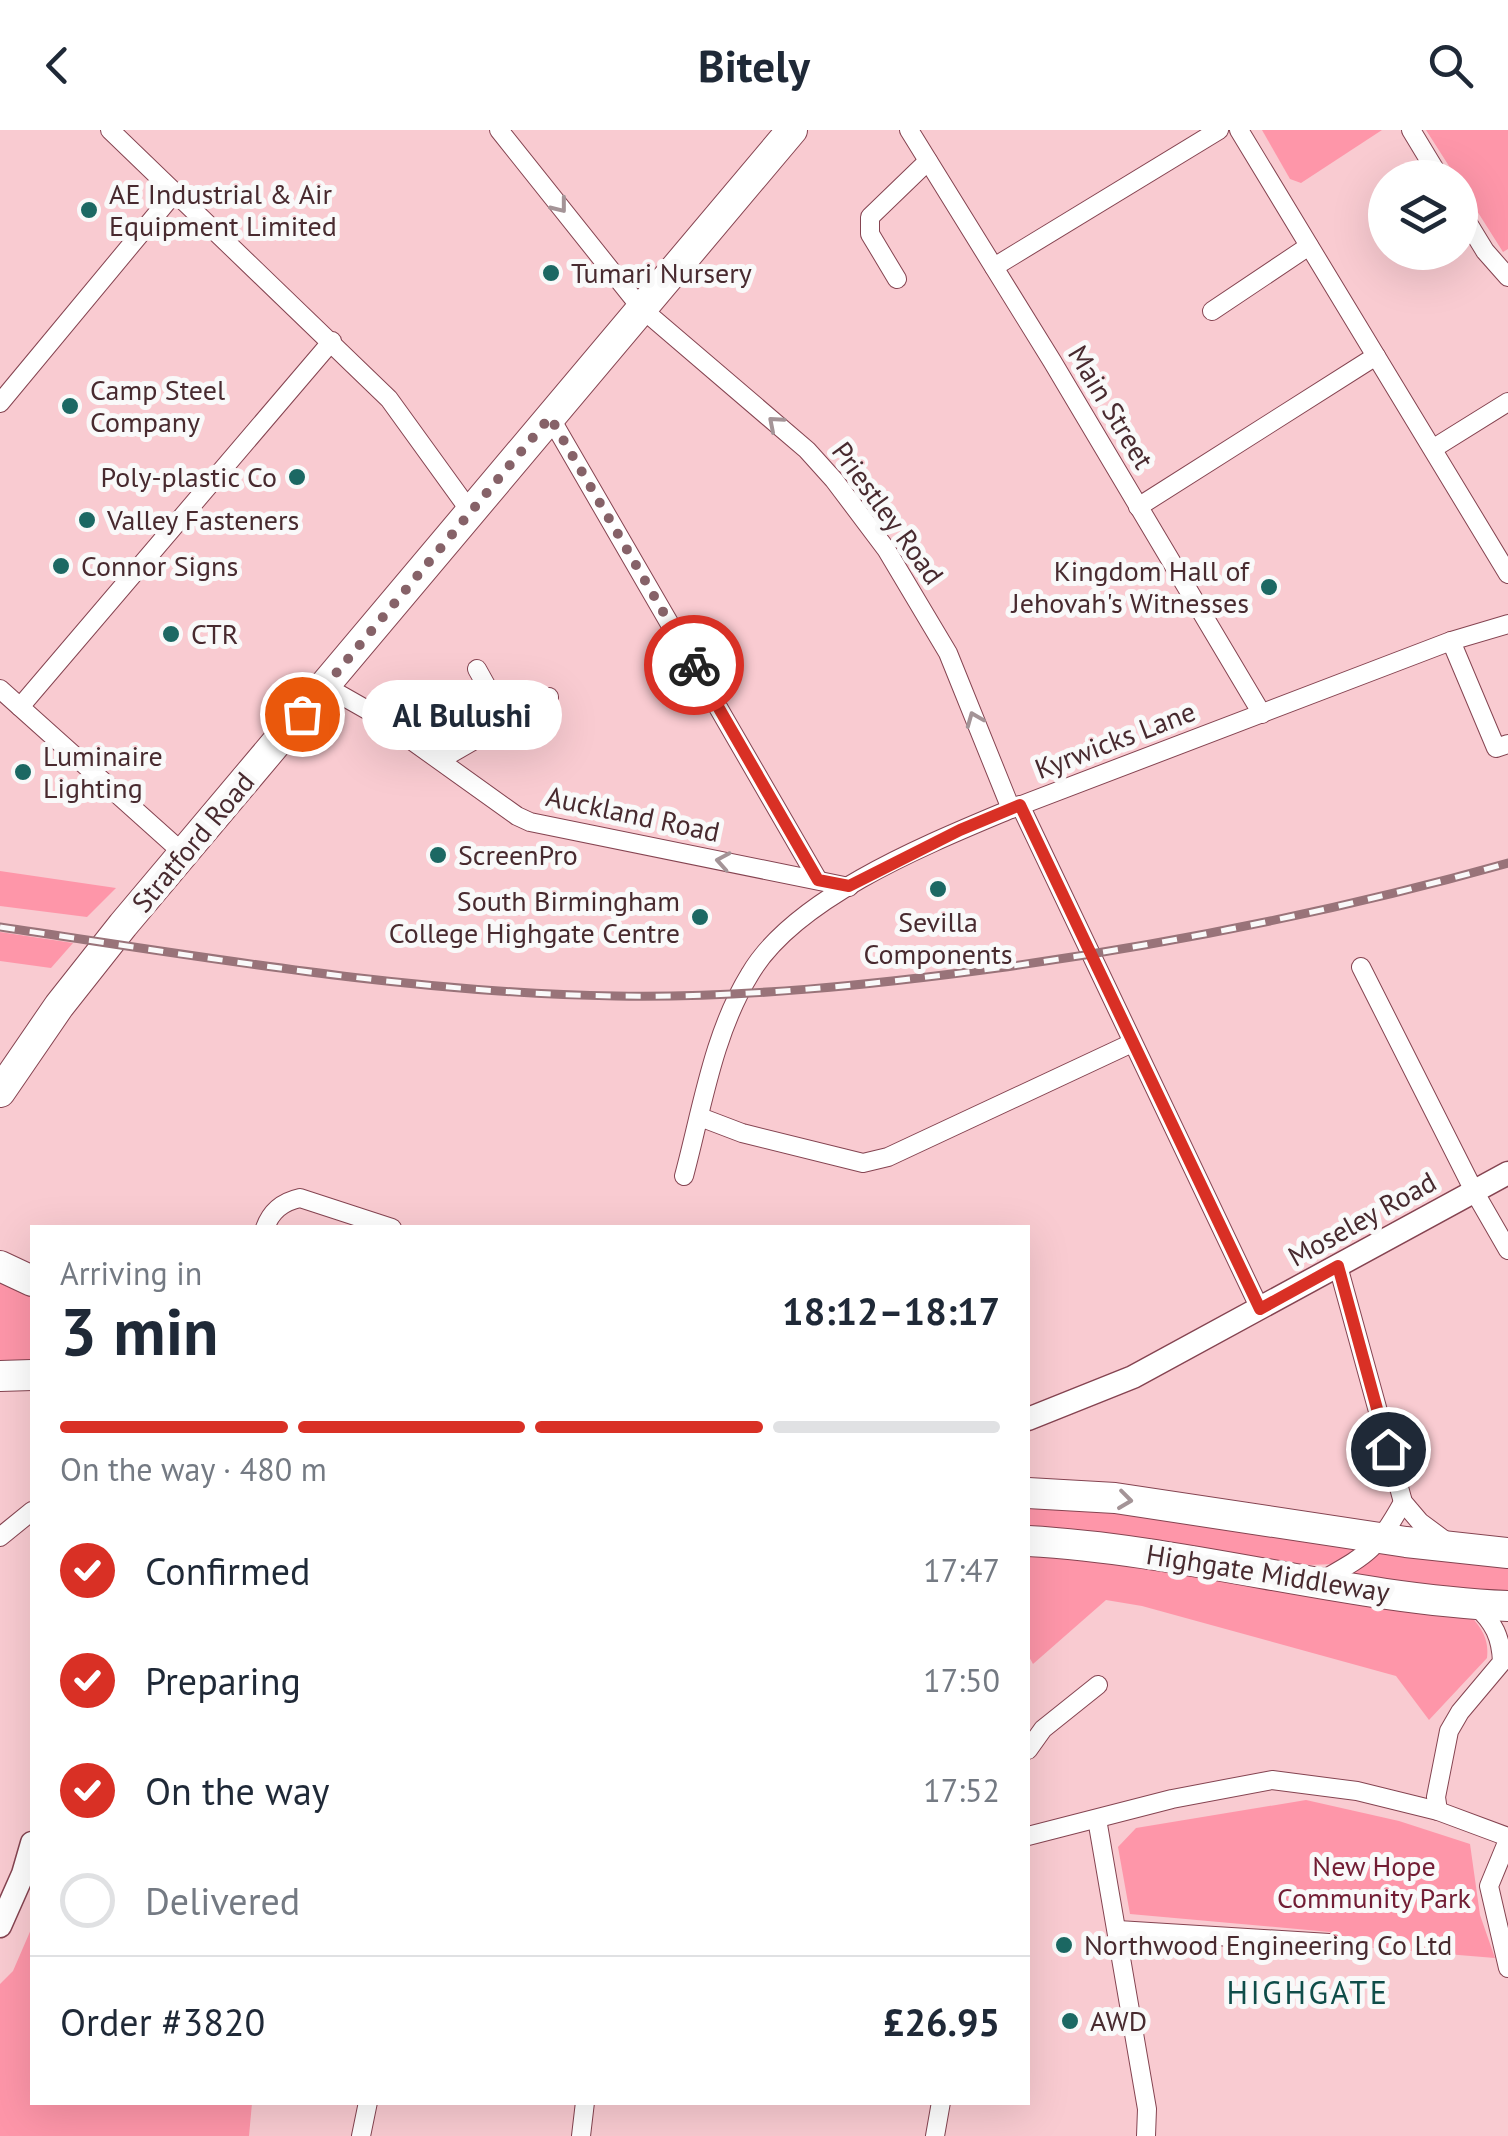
<!DOCTYPE html>
<meta charset="utf-8">
<style>
body{margin:0;font-family:"PT Sans",sans-serif;background:#f2f2f3;color:#1f2937;height:100vh;display:flex;flex-direction:column;font-size:38px;white-space:nowrap}
*{box-sizing:border-box;margin:0}
p{font-size:32px;color:#747a83}
.icon{flex:none;width:55px;height:55px;fill:none;stroke:currentColor;stroke-width:2;stroke-linecap:round;stroke-linejoin:round}
.map{position:relative;flex:1;overflow:hidden}
.details{position:absolute;left:30px;top:1095px;width:1000px;height:880px;display:flex;flex-direction:column;background:#fff;border-radius:0px;box-shadow:0 10px 40px #0002}
.details>*{flex:none}
.buttons{position:absolute;left:1368px;top:30px;display:grid;gap:20px}
.buttons a{display:grid;place-items:center;width:110px;height:110px;border-radius:50%;background:#fff;box-shadow:0 10px 40px #0002;font-size:50px}
.pin{position:absolute;display:grid;place-items:center;width:85px;height:85px;color:#fff;margin:-42px;border:5px solid #fff;border-radius:50%;box-shadow:0 2px 10px #0007}
.courier{position:absolute;display:grid;place-items:center;width:100px;height:100px;margin:-50px;border:8px solid #d93025;border-radius:50%;background:#fff;color:#222;box-shadow:0 2px 12px #0007}
.bubble{position:absolute;height:70px;border-radius:35px;background:#fff;box-shadow:0 10px 40px #0002;font-size:32px;font-weight:700;line-height:70px;text-align:center}
.head em{font-style:normal;font-weight:700}
.head div{display:flex;flex-direction:column-reverse}
.head{display:flex;align-items:center;justify-content:space-between;height:170px;padding:0 30px}
h1{font-size:65px;font-weight:700;line-height:75px}
.bar{display:grid;grid-template-columns:repeat(4,1fr);gap:15px 10px;align-content:center;height:120px;padding:0 30px}
.bar i{height:12px;border-radius:8px;background:#e0e1e3}
.bar .on{background:#d93025}
.bar p{grid-column:span 4}
.line{display:flex;align-items:center;gap:25px;padding:0 30px;border-top:2px solid #e0e1e3}
.line div{flex:1}
ol{padding:0 30px;list-style:none}
li{display:flex;align-items:center;gap:30px;height:110px}
li p{margin-inline-start:auto}
li .icon{padding:10px;border-radius:50%;background:#d93025;color:#fff;stroke-width:4}
li:last-child{color:#747a83}
li i{width:55px;height:55px;border:5px solid #e0e1e3;border-radius:50%}
header{display:flex;justify-content:space-between;align-items:center;height:130px;padding:0 30px;background:#fff;font-size:45px;font-weight:700}
.map>svg:first-child{display:block}
.green{fill:#fe96a9}
.lines{fill:none;stroke-linecap:round;stroke-linejoin:round}
.minor-casing{stroke:#854451;stroke-width:20}
.tertiary-casing{stroke:#854451;stroke-width:25}
.trunk-casing{stroke:#854451;stroke-width:32}
.minor{stroke:#fff;stroke-width:18}
.tertiary{stroke:#fff;stroke-width:22}
.trunk{stroke:#fff;stroke-width:30}
.rail-casing{stroke:#997379;stroke-width:9}
.rail{stroke:#f9f9f9;stroke-width:5;stroke-dasharray:15;stroke-linecap:butt}
.oneway{stroke:#a49497}
.done{stroke:#866268;stroke-width:10;stroke-dasharray:0 18}
.route{stroke:#d93025;stroke-width:12}
.poi-dot{fill:#1c6863;stroke:#f9f9f9;stroke-width:4}
.labels{text-anchor:middle;stroke-width:10;stroke-linejoin:round;paint-order:stroke}
.poi-label{font-size:28px;fill:#482a2f;stroke:#f9f9f9;text-anchor:start}
.street-label{font-size:28px;fill:#482a2f;stroke:#f9f9f9}
.park-label{font-size:28px;fill:#721d34;stroke:#f9f9f9}
.quarter-label{font-size:32px;letter-spacing:2.5px;fill:#0f4d49;stroke:#f9f9f9}
</style>
<header><svg class="icon" aria-label="back" viewBox="0 0 24 24"><path d="M15 5l-7 7 7 7"/></svg>Bitely<svg class="icon" aria-label="search" viewBox="0 0 24 24"><circle cx="10" cy="10" r="6"/><path d="M15 15l6 6"/></svg></header>
<div class="map">
<svg width="1508" height="2006" viewBox="0 0 1508 2006">
<rect width="100%" height="100%" fill="#f9cbd1"/>
<g class="green">
<path d="M1262 0H1382L1301 53 1290 49Z"/>
<path d="M1426 0H1508V119L1503 122 1460 54V48L1456 47Z"/>
<path d="M0 741 116 758 87 787 0 776Z"/>
<path d="M0 802 73 813 51 838 0 831Z"/>
<path d="M0 1146 32 1159V1230L0 1231Z"/>
<path d="M1066 1373 1360 1416 1337 1434 1307 1435 1070 1403 1028 1401V1374Z"/>
<path d="M1385 1420 1508 1433V1464L1349 1444Z"/>
<path d="M1068 1426 1472 1487C1483 1501 1489 1510 1487 1528L1429 1590 1396 1546 1142 1476 1106 1470 1033 1534 1028 1525V1427Z"/>
<path d="M1306 1670 1399 1691 1470 1714 1480 1785 1495 1828 1337 1815 1330 1802 1130 1784 1118 1717 1136 1698Z"/>
<path d="M32 1797V1972L252 1973 249 2006H0V1854L13 1841Z"/>
</g>
<g class="lines">
<defs>
<g id="minor">
<path d="M110 0 389 269 470 381"/>
<path d="M499 0 641 178 807 320 834 350 886 419 948 523 1011 679"/>
<path d="M909 0 1052 231 1262 584"/>
<path d="M1239 0 1508 444"/>
<path d="M1411 0 1440 48"/>
<path d="M1460 80 1485 121 1508 147"/>
<path d="M994 137 1219 0"/>
<path d="M897 149 870 104V87L928 31"/>
<path d="M1212 181 1309 116"/>
<path d="M0 273 175 62"/>
<path d="M550 287 818 750"/>
<path d="M1434 318 1508 272"/>
<path d="M1138 377 1376 226"/>
<path d="M1451 511 1496 618 1508 614"/>
<path d="M477 539 506 591"/>
<path d="M325 556 376 585 517 686 530 692 849 757"/>
<path d="M0 559 183 723"/>
<path d="M20 577 332 211"/>
<path d="M440 630 549 567"/>
<path d="M1020 675 1260 1179"/>
<path d="M1361 837 1474 1061 1508 1120"/>
<path d="M700 987 742 1003 863 1033 888 1027 1132 913"/>
<path d="M684 1046C702 979 713 904 750 844 795 767 930 713 1011 679L1451 511 1508 494"/>
<path d="M265 1098C271 1081 282 1072 300 1068L392 1098"/>
<path d="M1338 1136 1403 1372 1420 1392 1447 1412"/>
<path d="M0 1407 32 1381"/>
<path d="M1321 1451C1368 1424 1376 1421 1403 1372"/>
<path d="M1028 1620 1043 1599 1098 1555"/>
<path d="M1438 1681 1436 1667 1449 1601 1460 1582 1502 1532C1501 1507 1494 1493 1476 1476"/>
<path d="M1097 1689 1147 1979 1146 2006"/>
<path d="M1028 1706 1172 1669 1272 1650 1357 1661 1438 1681 1508 1707"/>
<path d="M1508 1710 1489 1756 1508 1838"/>
<path d="M1118 1800 1329 1813"/>
<path d="M361 2006 368 1972"/>
<path d="M581 2006 585 1972"/>
<path d="M935 2006 941 1972"/>
</g>
<g id="tertiary">
<path d="M1028 1289 1133 1247 1508 1043"/>
<path d="M0 1796 23 1744 32 1713"/>
</g>
<g id="trunk">
<path d="M0 962 59 876 123 795 792 0"/>
<path d="M0 1136 32 1151"/>
<path d="M0 1246 32 1245"/>
<path d="M1028 1363 1115 1368 1406 1412 1508 1423"/>
<path d="M1028 1411C1189 1420 1347 1469 1508 1476"/>
</g>
</defs>
<use href="#minor" class="minor-casing"/>
<use href="#tertiary" class="tertiary-casing"/>
<use href="#trunk" class="trunk-casing"/>
<use href="#minor" class="minor"/>
<use href="#tertiary" class="tertiary"/>
<use href="#trunk" class="trunk"/>
<defs>
<path id="rail" d="M0 797C204 827 410 863 616 866 744 868 872 855 998 838 1170 814 1341 780 1508 733"/>
</defs>
<use href="#rail" class="rail-casing"/>
<use href="#rail" class="rail"/>
</g>
<defs><path id="oneway-chevron" d="M-2-3.5L2.5 0L-2 3.5" fill="none" stroke-width="1.6" stroke-linecap="round" stroke-linejoin="round" transform="scale(2.5)"/></defs>
<g class="oneway">
<use href="#oneway-chevron" transform="translate(560 76) rotate(52)"/>
<use href="#oneway-chevron" transform="translate(775 293) rotate(-139)"/>
<use href="#oneway-chevron" transform="translate(974 589) rotate(-112)"/>
<use href="#oneway-chevron" transform="translate(723 731) rotate(-170)"/>
<use href="#oneway-chevron" transform="translate(1125 1370) rotate(7)"/>
</g>
<g class="lines">
<path class="done" d="M302 584 550 287 694 535"/>
<path class="route" d="M694 535 818 750 849 756 960 700 1020 675 1260 1179 1338 1136 1388 1319"/>
</g>
<g class="poi-dot">
<circle cx="89" cy="80" r="10"/>
<circle cx="551" cy="143" r="10"/>
<circle cx="70" cy="276" r="10"/>
<circle cx="297" cy="347" r="10"/>
<circle cx="87" cy="390" r="10"/>
<circle cx="61" cy="436" r="10"/>
<circle cx="1269" cy="457" r="10"/>
<circle cx="171" cy="504" r="10"/>
<circle cx="23" cy="642" r="10"/>
<circle cx="438" cy="725" r="10"/>
<circle cx="938" cy="759" r="10"/>
<circle cx="700" cy="787" r="10"/>
<circle cx="1064" cy="1815" r="10"/>
<circle cx="1070" cy="1891" r="10"/>
</g>
<g class="labels">
<g class="poi-label">
<text x="109" y="74">AE Industrial &amp; Air<tspan x="109" dy="32">Equipment Limited</tspan></text>
<text x="571" y="153">Tumari Nursery</text>
<text x="90" y="270">Camp Steel<tspan x="90" dy="32">Company</tspan></text>
<text x="277" y="357" text-anchor="end">Poly-plastic Co</text>
<text x="107" y="400">Valley Fasteners</text>
<text x="81" y="446">Connor Signs</text>
<text x="1249" y="451" text-anchor="end">Kingdom Hall of<tspan x="1249" dy="32">Jehovah's Witnesses</tspan></text>
<text x="191" y="514">CTR</text>
<text x="43" y="636">Luminaire<tspan x="43" dy="32">Lighting</tspan></text>
<text x="458" y="735">ScreenPro</text>
<text x="680" y="781" text-anchor="end">South Birmingham<tspan x="680" dy="32">College Highgate Centre</tspan></text>
<text x="938" y="802" text-anchor="middle">Sevilla<tspan x="938" dy="32">Components</tspan></text>
<text x="1084" y="1825">Northwood Engineering Co Ltd</text>
<text x="1090" y="1901">AWD</text>
</g>
<g class="street-label">
<text transform="translate(1111 277) rotate(59)" y="10">Main Street</text>
<text transform="translate(888 383) rotate(54)" y="10">Priestley Road</text>
<text transform="translate(1115 610) rotate(-21)" y="10">Kyrwicks Lane</text>
<text transform="translate(633 684) rotate(12)" y="10">Auckland Road</text>
<text transform="translate(193 712) rotate(-50)" y="10">Stratford Road</text>
<text transform="translate(1362 1089) rotate(-29)" y="10">Moseley Road</text>
<text transform="translate(1268 1443) rotate(9)" y="10">Highgate Middleway</text>
</g>
<g class="park-label">
<text x="1374" y="1746">New Hope<tspan x="1374" dy="32">Community Park</tspan></text>
</g>
<g class="quarter-label">
<text x="1308" y="1874">HIGHGATE</text>
</g>
</g>
</svg>
<div class="buttons">
<a><svg class="icon" aria-label="layers" viewBox="0 0 24 24"><path d="M12 4l9 5-9 5-9-5zM3 14l9 5 9-5"/></svg></a>
</div>
<div class="pin" style="left:302px;top:584px;background:#ea580c"><svg class="icon" aria-label="bag" viewBox="0 0 24 24"><path d="M5 8h14l-1 12H6zM9 8a3 3 0 0 1 6 0"/></svg></div>
<div class="pin" style="left:1388px;top:1319px;background:#1f2937"><svg class="icon" aria-label="home" viewBox="0 0 24 24"><path d="M3 11l9-7 9 7M6 9v11h12V9"/></svg></div>
<div class="courier" style="left:694px;top:535px"><svg class="icon" aria-label="bike" viewBox="0 0 24 24"><circle cx="6" cy="16" r="4"/><circle cx="18" cy="16" r="4"/><path d="M6 16l4-8h5l3 8M10 8l3 8H6M13 5h3"/></svg></div>
<div class="bubble" style="left:362px;top:550px;width:200px">Al Bulushi</div>
<section class="details">
<div class="head"><div><h1>3 min</h1><p>Arriving in</p></div><em>18:12–18:17</em></div>
<div class="bar"><i class="on"></i><i class="on"></i><i class="on"></i><i></i><p>On the way · 480 m</p></div>
<ol>
<li><svg class="icon" aria-label="check" viewBox="0 0 24 24"><path d="M5 12l5 5 9-10"/></svg>Confirmed<p>17:47</p></li>
<li><svg class="icon" aria-label="check" viewBox="0 0 24 24"><path d="M5 12l5 5 9-10"/></svg>Preparing<p>17:50</p></li>
<li><svg class="icon" aria-label="check" viewBox="0 0 24 24"><path d="M5 12l5 5 9-10"/></svg>On the way<p>17:52</p></li>
<li><i></i>Delivered</li>
</ol>
<div class="line" style="height:130px"><div>Order #3820</div><b>£26.95</b></div>
</section>
</div>
